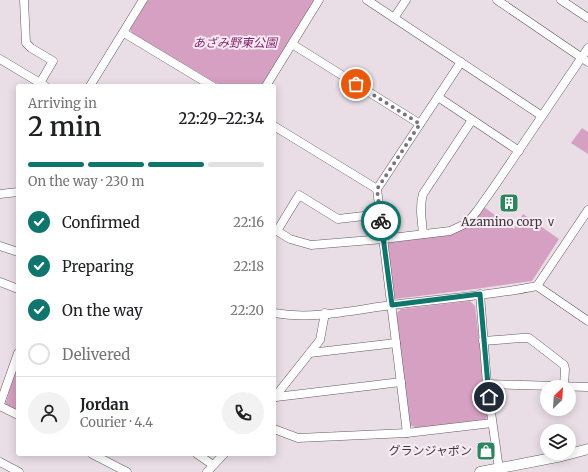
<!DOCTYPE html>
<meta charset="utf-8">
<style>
body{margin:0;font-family:Merriweather,"Noto Sans JP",serif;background:#f2f2f2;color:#202124;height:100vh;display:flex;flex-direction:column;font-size:15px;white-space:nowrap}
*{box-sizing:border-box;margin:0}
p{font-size:13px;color:#757577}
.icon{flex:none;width:22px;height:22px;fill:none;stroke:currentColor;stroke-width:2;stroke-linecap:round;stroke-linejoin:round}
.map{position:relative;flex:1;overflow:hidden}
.drawer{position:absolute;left:16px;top:84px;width:260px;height:372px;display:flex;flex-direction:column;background:#fff;border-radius:4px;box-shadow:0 2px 10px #0003}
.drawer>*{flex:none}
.needle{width:26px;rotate:25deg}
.controls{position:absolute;left:540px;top:380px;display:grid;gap:8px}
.controls a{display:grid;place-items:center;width:36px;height:36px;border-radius:50%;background:#fff;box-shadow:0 2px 10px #0003;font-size:20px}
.pin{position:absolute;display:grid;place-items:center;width:34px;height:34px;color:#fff;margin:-17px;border:2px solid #fff;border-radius:50%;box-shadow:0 1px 4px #0007}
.courier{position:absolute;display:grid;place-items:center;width:40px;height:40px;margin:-20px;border:3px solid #0f766e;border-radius:50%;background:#fff;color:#222;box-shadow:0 1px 5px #0007}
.head em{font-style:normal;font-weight:600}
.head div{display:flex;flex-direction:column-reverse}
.head{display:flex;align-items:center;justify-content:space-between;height:68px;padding:0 12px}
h1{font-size:26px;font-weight:600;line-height:30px}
.bar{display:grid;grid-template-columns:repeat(4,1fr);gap:6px 4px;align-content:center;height:48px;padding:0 12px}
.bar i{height:5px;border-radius:3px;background:#e0e0e0}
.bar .active{background:#0f766e}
.bar p{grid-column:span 4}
.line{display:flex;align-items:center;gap:10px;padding:0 12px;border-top:1px solid #e0e0e0}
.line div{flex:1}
.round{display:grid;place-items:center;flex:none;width:42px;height:42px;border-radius:21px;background:#f2f2f2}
ol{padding:0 12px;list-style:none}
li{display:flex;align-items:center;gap:12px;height:44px}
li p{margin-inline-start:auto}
li .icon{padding:4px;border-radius:50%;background:#0f766e;color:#fff;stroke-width:4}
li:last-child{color:#757577}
li i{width:22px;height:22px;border:2px solid #e0e0e0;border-radius:50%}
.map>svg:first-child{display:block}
.green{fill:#d5a0c2}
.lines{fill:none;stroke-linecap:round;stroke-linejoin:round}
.minor-casing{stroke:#645a60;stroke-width:9}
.tertiary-casing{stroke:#645a60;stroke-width:11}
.minor{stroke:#fff;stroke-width:8}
.tertiary{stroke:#fff;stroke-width:10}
.done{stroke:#7a7378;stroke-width:4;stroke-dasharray:0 7.2}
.route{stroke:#0f766e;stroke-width:5}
.labels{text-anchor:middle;stroke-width:4;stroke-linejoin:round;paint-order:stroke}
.park-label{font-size:12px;font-style:italic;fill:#87266f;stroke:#f8ebf3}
.poi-label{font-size:12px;fill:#3e393c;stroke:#f8ebf3}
</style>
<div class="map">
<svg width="588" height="472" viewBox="0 0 588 472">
<rect width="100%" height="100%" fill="#eadee6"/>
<g class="green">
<path d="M148 0H314L262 86H221L132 33 130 29Z"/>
<path d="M582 128 588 132V154L571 143Z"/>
<path d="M484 207 514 229 523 214 559 239 532 281 475 289 395 299 387 245 390 241 454 232Z"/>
<path d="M470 301 475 306 488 414 486 419 417 428 410 425 396 314 401 309Z"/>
<path d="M18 364V412L5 405Z"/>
</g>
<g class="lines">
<defs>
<g id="minor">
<path d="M24 0 26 43 31 48 53 61 40 83"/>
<path d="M367 0 542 116"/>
<path d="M497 0 588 62"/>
<path d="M561 0 588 18"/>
<path d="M394 18 406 0"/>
<path d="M124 33 212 86"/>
<path d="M292 44 420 124"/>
<path d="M0 59 45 86"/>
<path d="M90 86 143 0"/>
<path d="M266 86 319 0"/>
<path d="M438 97 519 151"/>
<path d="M274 126 377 189 407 433"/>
<path d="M377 189 461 62"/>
<path d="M0 194 18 192"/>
<path d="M274 229 290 239 311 245 383 239 450 231 467 223 477 211 496 184 588 48"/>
<path d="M277 231 299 195 338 219 381 214"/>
<path d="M423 234C422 221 419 207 423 194L472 120"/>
<path d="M0 246 18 252"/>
<path d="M0 282 18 289"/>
<path d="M537 286 588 321"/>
<path d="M480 294 487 384 499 469"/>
<path d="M274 313C313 320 353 310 392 305 440 299 489 296 537 286L588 210"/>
<path d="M483 341 522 338H529L564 365 565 369 564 386"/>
<path d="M310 353 396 343"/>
<path d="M487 384 588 387"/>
<path d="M276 397 401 382"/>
<path d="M274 398 320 340 325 313"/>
<path d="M0 404 18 353"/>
<path d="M0 406 18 415"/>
<path d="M274 429 298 438 407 433 492 423"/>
<path d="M92 454 127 472"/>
<path d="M197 454 213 465"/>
<path d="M0 462 19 472"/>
<path d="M207 472 224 454"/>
</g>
<path id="tertiary" d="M480 472 562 456 588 449"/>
</defs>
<use href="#minor" class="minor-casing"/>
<use href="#tertiary" class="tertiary-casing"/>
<use href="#minor" class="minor"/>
<use href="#tertiary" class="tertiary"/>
</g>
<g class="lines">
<path class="done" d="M356 84 420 124 377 189 381 221"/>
<path class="route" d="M381 221 392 305 480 294 489 397"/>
</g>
<defs>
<symbol id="building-square" viewBox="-11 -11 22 22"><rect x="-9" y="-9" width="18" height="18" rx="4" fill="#2b865d" stroke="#f8ebf3"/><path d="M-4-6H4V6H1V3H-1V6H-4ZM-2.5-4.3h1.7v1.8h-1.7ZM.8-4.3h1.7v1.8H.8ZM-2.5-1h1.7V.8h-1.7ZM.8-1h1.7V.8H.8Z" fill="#fff"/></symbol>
<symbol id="shop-square" viewBox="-11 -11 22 22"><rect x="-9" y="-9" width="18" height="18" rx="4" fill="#2b865d" stroke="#f8ebf3"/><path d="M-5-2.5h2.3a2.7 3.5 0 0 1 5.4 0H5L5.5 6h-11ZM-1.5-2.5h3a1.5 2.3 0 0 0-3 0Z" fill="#fff"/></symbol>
</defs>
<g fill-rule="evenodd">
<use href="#building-square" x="498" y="192" width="22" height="22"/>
<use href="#shop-square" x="475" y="440" width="22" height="22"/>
</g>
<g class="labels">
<g class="park-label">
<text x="235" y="47">あざみ野東公園</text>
</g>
<g class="poi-label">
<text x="509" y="226">Azamino corp ⅴ</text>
<text x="472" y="455" text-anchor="end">グランジャポン</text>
</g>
</g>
</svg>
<div class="controls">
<a><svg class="needle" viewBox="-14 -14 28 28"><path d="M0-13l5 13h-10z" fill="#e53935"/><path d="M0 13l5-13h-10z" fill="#757577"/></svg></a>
<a><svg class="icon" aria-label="layers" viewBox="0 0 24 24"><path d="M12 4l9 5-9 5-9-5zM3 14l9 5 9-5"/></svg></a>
</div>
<div class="pin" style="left:356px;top:84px;background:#ea580c"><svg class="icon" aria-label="bag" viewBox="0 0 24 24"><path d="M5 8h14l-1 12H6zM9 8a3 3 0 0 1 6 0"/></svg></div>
<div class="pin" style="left:489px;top:397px;background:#1f2937"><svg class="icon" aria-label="home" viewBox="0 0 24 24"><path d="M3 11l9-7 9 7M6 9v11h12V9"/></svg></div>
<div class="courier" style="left:381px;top:221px"><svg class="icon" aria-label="bike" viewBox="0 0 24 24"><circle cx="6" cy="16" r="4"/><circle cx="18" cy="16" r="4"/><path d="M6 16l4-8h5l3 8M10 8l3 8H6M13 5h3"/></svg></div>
<section class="drawer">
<div class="head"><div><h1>2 min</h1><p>Arriving in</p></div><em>22:29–22:34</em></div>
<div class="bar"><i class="active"></i><i class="active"></i><i class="active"></i><i></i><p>On the way · 230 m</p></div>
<ol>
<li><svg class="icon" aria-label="check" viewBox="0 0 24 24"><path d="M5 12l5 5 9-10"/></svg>Confirmed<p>22:16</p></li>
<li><svg class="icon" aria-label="check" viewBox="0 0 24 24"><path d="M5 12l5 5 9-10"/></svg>Preparing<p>22:18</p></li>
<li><svg class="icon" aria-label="check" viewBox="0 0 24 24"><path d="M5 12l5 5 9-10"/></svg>On the way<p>22:20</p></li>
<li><i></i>Delivered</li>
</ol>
<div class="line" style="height:72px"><a class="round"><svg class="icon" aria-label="person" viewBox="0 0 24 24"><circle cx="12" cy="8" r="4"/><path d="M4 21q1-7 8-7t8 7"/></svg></a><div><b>Jordan</b><p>Courier · 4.4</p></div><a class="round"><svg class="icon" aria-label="phone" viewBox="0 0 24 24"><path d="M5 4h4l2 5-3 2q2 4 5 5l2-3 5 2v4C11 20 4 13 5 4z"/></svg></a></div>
</section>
</div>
